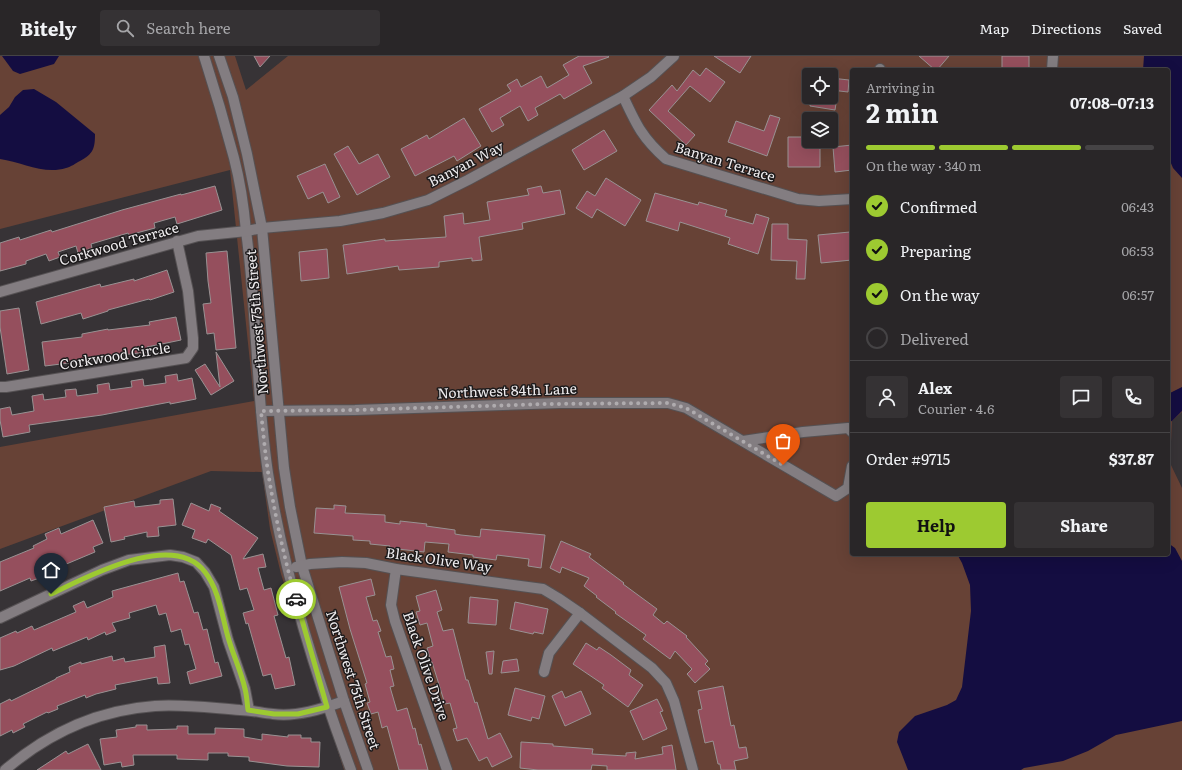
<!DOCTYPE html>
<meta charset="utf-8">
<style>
body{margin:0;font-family:Literata,serif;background:#353234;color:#f1f3f6;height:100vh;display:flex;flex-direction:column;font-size:15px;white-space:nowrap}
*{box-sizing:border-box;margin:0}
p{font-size:13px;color:#a5a5a8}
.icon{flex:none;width:22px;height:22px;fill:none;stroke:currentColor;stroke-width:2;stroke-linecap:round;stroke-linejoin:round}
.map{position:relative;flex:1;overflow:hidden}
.panel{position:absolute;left:850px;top:12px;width:320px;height:488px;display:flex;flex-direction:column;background:#292628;border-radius:4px;box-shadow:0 4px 16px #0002,0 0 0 1px #454345}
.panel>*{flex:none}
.buttons{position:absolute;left:802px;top:12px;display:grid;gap:8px}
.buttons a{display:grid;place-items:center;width:36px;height:36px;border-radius:4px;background:#292628;box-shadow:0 4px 16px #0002,0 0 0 1px #454345;font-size:20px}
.pin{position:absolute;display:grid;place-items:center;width:34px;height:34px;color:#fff;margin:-41px -17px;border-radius:50% 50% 50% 0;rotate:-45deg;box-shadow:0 0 4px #0007}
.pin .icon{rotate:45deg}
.courier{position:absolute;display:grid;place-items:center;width:40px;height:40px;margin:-20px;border:3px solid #9dca31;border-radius:50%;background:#fff;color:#222;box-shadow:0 1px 5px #0007}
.head em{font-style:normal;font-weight:700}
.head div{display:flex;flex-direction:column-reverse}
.head{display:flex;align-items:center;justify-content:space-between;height:68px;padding:0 16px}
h1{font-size:26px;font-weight:700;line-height:30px}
.bar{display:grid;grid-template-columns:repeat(4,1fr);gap:6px 4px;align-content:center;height:48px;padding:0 16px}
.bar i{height:5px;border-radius:3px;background:#454345}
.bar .on{background:#9dca31}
.bar p{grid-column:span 4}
.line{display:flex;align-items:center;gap:10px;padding:0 16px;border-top:1px solid #454345}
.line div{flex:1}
.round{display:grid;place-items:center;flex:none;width:42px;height:42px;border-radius:4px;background:#353234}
ol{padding:0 16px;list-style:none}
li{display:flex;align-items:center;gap:12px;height:44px}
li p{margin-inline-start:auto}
li .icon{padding:4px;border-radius:50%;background:#9dca31;color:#111;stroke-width:4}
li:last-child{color:#a5a5a8}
li i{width:22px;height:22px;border:2px solid #454345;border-radius:50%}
.button{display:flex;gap:8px;margin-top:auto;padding:8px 16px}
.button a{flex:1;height:46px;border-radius:4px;background:#9dca31;color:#111;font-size:16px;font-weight:700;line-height:46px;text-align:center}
.button a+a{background:#353234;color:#f1f3f6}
header{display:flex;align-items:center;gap:24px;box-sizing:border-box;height:56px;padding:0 20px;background:#292628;border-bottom:1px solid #454345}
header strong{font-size:19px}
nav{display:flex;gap:22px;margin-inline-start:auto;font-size:14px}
.search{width:280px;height:36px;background:#353234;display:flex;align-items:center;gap:10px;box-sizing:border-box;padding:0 14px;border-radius:4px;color:#a5a5a8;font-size:15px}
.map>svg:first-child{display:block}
.green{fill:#674236;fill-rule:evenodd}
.water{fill:#140d41}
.building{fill:#954f5d;stroke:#999293}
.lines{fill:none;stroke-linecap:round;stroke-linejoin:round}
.minor-casing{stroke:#555153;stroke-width:12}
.minor{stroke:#837d81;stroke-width:10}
.done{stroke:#afabae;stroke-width:4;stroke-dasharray:0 7.2}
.route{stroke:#9dca31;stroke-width:5}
.labels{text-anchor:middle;stroke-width:3;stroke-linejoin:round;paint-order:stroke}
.street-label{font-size:14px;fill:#efecee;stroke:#1d1b1c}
</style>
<header>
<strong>Bitely</strong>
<div class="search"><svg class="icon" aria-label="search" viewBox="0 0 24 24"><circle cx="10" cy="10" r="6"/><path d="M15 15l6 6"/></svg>Search here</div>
<nav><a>Map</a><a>Directions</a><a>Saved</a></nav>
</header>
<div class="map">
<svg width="1182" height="714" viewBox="0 0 1182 714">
<rect width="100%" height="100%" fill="#373336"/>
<path class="green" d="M0 0H235L246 34 288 0H1182V356L1172 365 1170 407 1182 432V714H344L281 518 270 473 262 416 211 415 0 493V391L254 345 230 114 0 173ZM852 14H1168V498H852ZM809 19H831V41H809ZM809 63H831V85H809Z"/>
<g class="water">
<path d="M2 0H59L54 8 20 18 13 15Z"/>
<path d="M1144 0H1182V122L1173 112 1168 100V14H1143Z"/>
<path d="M34 33 56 46 95 78C95 93 93 98 80 105 76 107 71 111 66 112 44 119 22 106 0 103V59L9 51 15 41 23 34Z"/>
<path d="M1182 331V355L1172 365 1168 366V338Z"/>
<path d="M1168 487 1175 492 1182 505V665L1116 679 1088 695 1063 705 1024 712 1021 714H908L897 686 899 676 915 660 947 649 956 644 962 631 971 555 970 529 962 507 957 498H1168Z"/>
</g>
<g class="building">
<path d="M254 0H270L260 11Z"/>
<path d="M579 0H608L609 1 583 10 592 27 564 43 560 38 535 52 538 59 528 65 520 50 500 62 504 69 492 76 479 53 511 35 507 29 517 23 521 31 541 20 547 32 569 19 563 9Z"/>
<path d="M714 0H751L740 17Z"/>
<path d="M919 0H949L937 14H935Z"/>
<rect x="1002" y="0" width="27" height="14"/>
<path d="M706 12 725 26 710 46 690 30 668 55 695 79 686 89 649 54 672 29 677 35 693 14 700 20Z"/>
<path d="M831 22 849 24 848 36 831 34Z"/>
<path d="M811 41H837L835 54 810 50Z"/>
<path d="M770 59 780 62 767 100 728 86 736 65 764 75Z"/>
<path d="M464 62 481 90 457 105 454 100 415 120 401 93 427 79 429 83Z"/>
<path d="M604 74 617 95 584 114 572 94Z"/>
<path d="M788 81H809V85H820V111H788Z"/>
<path d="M852 89V114L835 116 833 91Z"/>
<path d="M348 90 359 108 378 98 390 121 357 139 334 98Z"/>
<path d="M325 108 340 141 328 147 323 136 308 143 297 120Z"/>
<path d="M606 122 641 144 625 170 597 153 592 162 576 152 587 135 595 140Z"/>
<path d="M215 130 222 154 177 168 175 161 154 167 155 172 129 179 128 177 91 188 92 192 78 197 76 190 58 196 60 201 49 205 46 198 26 205V208L0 215V187L19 181 20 184 51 174 52 176 122 154 181 138V139Z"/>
<path d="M541 130 543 137 560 134 565 158 522 167 523 173 479 181 482 204 472 205V202L439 206V211L399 214 398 210 347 218 343 189 385 183V185L446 181 444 160 463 157 464 168 490 164 487 146 529 139 527 133Z"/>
<path d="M655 137 698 149 699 146 727 154 725 160 753 168 756 158 769 162 758 198 728 188 730 182 680 166 678 175 646 165Z"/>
<path d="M772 168H788V183L807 184 805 223H796L797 205 771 204Z"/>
<path d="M850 176 852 204 821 207 818 179Z"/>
<path d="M327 193 329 222 301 225 299 196Z"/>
<path d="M227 195 236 292 216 294 214 277 207 278 203 248 211 247 208 225 206 197Z"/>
<path d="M167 214 174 236 150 244 149 243 108 254V255L83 263 81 257 41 268 36 246 100 228 101 231 134 223V225Z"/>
<path d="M19 252 29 314 7 318 0 271V255Z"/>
<path d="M176 261 181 284 147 291 148 296 121 299V298L85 305 45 310 42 286 82 281V278L108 273V274L150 269 149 266Z"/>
<path d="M216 296 234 325 211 339 195 314 205 308 220 331Z"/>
<path d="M177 318 178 325 192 322 196 343 170 348V346L102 359 29 369 30 376 3 381 0 364V353L10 351 12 359 34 355 32 340 43 338 44 344 66 341 65 334 76 333 77 340 98 337 97 329 109 327 110 334 132 331 131 325 143 323 144 330 166 327 165 320Z"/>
<path d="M173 443 176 469 158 471 159 480 147 481V476L124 481 125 483 111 486 104 451 134 445 135 451 160 448V444Z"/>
<path d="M191 447 209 455 211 448 221 452 219 455 258 482 243 503 263 498 266 511 258 512 264 534 271 532 278 559 274 560 286 602 289 601 295 629 275 633 271 618 263 620 248 567 246 568 243 557 254 554 247 532 240 534 231 499 208 483 206 487 192 482 195 474 182 469Z"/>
<path d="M334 449 346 450 345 457 385 459V466L400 468V465L427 468 426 470 455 474V478L461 479 480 481 481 473 545 479 541 512 528 510 529 503 497 499 496 504 473 501V499L448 496 449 488 425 486 424 496 389 492 390 490 370 488V485L353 484V480L314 477 316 452 334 453Z"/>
<path d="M93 464 103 487 93 491 95 496 64 509 60 500 38 511 42 521 31 525 30 522 0 535V506L34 492 33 490 47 483 45 478 59 472 61 478Z"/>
<path d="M561 485 591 498 589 501 624 527 623 528 657 553 653 559 664 568 667 565 687 580 686 581 708 605 705 608 710 613 695 627 687 618 692 613 675 595 670 603 643 583 646 579 615 557 616 556 596 541 597 540 584 530 589 522 562 511 560 517 550 512Z"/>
<path d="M178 517 180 526 184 525 194 557 198 556 203 574 207 573 215 607 218 606 222 620 190 628 187 616 196 613 189 588 185 589 181 573 171 576 166 557 159 559 156 549 129 557 130 562 112 567 116 575 106 579 105 576 88 584 87 581 53 595 52 592 14 610 0 614V582L16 575 17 577 32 570 34 574 76 556 73 550 84 545 87 552 113 541 112 535Z"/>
<path d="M371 523 375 539 366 541 373 565 377 564 381 575 378 576 386 601 391 600 394 613 390 614 394 630 390 631 397 655 407 652 413 673 415 672 419 689 421 688 428 714H399L387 670 382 672 378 656 371 658 367 647 370 646 365 628 367 627 350 573 339 531Z"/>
<path d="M436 534 442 554 437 556 443 575 453 573 466 624H468L475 647 477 646 488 683 500 677 512 701 492 711 487 701 479 705 467 682 457 685 453 673 457 672 450 647 445 648 432 606H431L427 592 433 590 427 567 420 569 416 556 420 555 416 540Z"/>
<path d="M470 541 498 544 496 569 468 567Z"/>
<path d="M515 546 548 553 543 578 534 576 533 578 510 573Z"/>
<path d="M586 587 597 594 599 591 611 599 631 614 629 619 643 629 628 651 602 632 604 629 573 608Z"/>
<path d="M165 589 170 627 158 628 157 621 115 629 116 633 96 638 86 642 85 639 57 650 58 653 48 657 47 656 23 668 25 671 13 677 12 674 0 680V648L10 643 11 645 56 623V622L70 616 69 611 81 606V608L112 600 113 605 124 602 125 606 155 601 154 591Z"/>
<path d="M494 595 492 618H489L486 596Z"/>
<path d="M517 603 519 615 501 617 503 605Z"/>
<path d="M723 630 731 670 734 669 739 692 746 691 748 702 734 705 736 714H721L720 708H718L713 685 705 687 698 654 702 653 698 635Z"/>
<path d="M515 632 545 640 539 663 532 661 531 665 508 659Z"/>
<path d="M562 635 565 642 581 635 591 658 565 670 552 640Z"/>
<path d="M657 643 663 655 660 656 667 673 643 684 630 655Z"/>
<path d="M136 669H147V674L177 673V670H188V678H215V672L244 673V681L262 684V678L288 681V679H301V682H311V686H320L319 711 287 710 249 705V701L228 700V697H208V704L177 703V699H133L134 709 122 711 121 706 104 709 100 683 117 681 116 674 136 671Z"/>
<path d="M521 686 553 688V690L593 693 592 698 626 700V697L636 696 635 703 663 698 662 691 672 689 676 714H607V710L592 709 591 714H538L520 712Z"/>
<path d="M88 688 101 714H37L66 695 68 698Z"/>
</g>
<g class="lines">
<defs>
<g id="minor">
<path d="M204 0C215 34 225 68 234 102 240 125 244 152 246 175 257 255 256 337 268 417 284 518 315 618 351 714"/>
<path d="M219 0 233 41 247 98 262 172 284 412 290 451 302 510 344 645 368 714"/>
<path d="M880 13V14"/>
<path d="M1052 14 1053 0"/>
<path d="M623 40C636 68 642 82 666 103L798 143 819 145 852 143"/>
<path d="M0 236 198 180 247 175 262 172 340 165 383 157 428 144 468 124 623 40 651 21 674 0"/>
<path d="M0 331H6L186 302 193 292V282L188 235 177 185"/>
<path d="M261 355 355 354 560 347H668L686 352 836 440 848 432 852 410"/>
<path d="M743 385 803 376 848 372 852 376"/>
<path d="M296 511 310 508 342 506 366 507 396 513 543 533 558 542 580 557 652 612 666 627 674 645 693 714"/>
<path d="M396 513 391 549 395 565 447 714"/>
<path d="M0 562 102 514 129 504 170 499 183 501 196 506 205 516 214 531 228 584 245 633 249 654"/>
<path d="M544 616 549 597 580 557"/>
<path d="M5 714C48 677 98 654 155 650 183 648 212 652 240 654 251 654 262 657 273 658 297 661 322 653 344 645"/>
</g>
</defs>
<use href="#minor" class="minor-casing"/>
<use href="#minor" class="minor"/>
</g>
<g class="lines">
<path class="done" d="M296 543C284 502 275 459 268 416 265 396 263 375 261 355L355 354 547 348 668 347 686 352 783 409"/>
<path class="route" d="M51 538C87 521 173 474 205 516 219 534 222 560 228 581 233 599 241 615 245 633 247 640 247 647 248 654L274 658H298L327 651 296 543"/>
</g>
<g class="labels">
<g class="street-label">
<text transform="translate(725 106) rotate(17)" y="5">Banyan Terrace</text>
<text transform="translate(466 108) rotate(-27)" y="5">Banyan Way</text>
<text transform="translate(119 188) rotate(-16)" y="5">Corkwood Terrace</text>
<text transform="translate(257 266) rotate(-95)" y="5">Northwest 75th Street</text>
<text transform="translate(115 300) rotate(-9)" y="5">Corkwood Circle</text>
<text transform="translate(507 335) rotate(-2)" y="5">Northwest 84th Lane</text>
<text transform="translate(439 504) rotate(8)" y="5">Black Olive Way</text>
<text transform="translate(426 610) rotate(71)" y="5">Black Olive Drive</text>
<text transform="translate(353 624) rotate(72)" y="5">Northwest 75th Street</text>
</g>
</g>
</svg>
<div class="buttons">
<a><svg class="icon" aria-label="locate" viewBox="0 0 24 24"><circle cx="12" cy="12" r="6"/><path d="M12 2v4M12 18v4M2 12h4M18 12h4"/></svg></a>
<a><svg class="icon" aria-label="layers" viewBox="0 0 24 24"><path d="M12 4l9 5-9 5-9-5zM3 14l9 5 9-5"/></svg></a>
</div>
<div class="pin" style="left:783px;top:409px;background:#ea580c"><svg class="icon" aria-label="bag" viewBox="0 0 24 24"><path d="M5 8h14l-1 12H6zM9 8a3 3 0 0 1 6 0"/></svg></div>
<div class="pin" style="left:51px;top:538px;background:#1f2937"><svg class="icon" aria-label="home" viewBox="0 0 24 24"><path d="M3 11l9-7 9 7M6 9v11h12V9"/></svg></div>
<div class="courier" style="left:296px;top:543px"><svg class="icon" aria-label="car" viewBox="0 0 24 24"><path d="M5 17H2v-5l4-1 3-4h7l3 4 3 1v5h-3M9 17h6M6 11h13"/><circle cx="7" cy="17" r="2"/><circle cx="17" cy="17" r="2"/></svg></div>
<section class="panel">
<div class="head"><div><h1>2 min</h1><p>Arriving in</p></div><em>07:08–07:13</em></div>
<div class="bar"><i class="on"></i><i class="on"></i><i class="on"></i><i></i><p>On the way · 340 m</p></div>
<ol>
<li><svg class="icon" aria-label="check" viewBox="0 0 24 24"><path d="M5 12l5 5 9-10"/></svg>Confirmed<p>06:43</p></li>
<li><svg class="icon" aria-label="check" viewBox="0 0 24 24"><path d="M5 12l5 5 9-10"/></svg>Preparing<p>06:53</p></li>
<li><svg class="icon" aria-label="check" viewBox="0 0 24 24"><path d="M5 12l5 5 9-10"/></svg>On the way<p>06:57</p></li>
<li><i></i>Delivered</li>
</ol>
<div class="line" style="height:72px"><a class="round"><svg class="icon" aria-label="person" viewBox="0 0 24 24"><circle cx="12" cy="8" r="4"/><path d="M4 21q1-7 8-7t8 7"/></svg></a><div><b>Alex</b><p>Courier · 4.6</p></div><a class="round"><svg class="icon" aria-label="chat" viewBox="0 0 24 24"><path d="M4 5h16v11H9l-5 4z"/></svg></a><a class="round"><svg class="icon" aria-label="phone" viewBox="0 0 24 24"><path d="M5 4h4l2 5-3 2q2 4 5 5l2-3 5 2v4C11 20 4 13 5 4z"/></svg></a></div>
<div class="line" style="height:52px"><div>Order #9715</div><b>$37.87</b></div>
<div class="button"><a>Help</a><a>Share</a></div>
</section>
</div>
